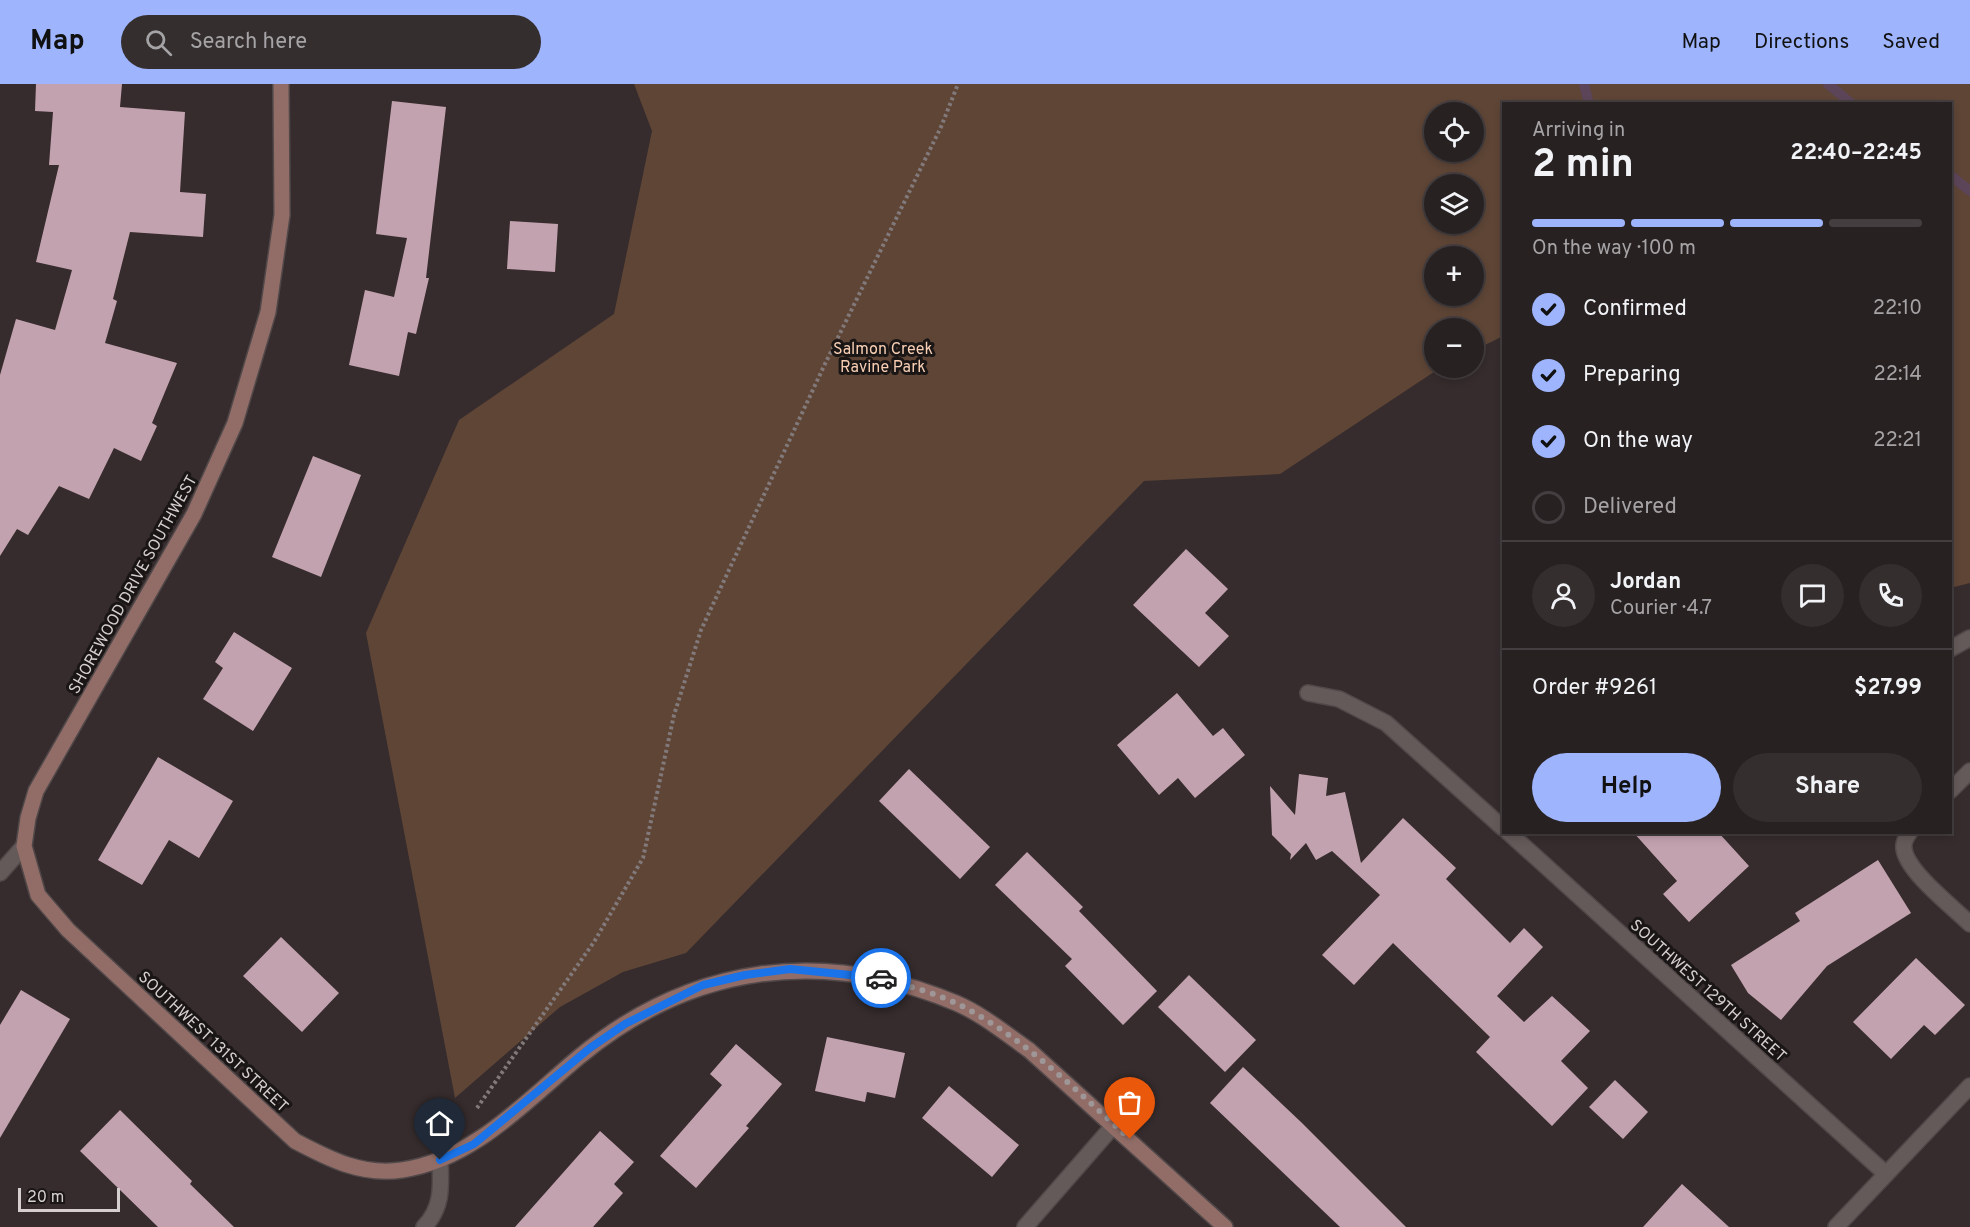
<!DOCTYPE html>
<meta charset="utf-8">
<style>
body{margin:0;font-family:Overpass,sans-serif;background:#342e2f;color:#f1f3f6;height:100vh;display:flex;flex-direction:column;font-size:22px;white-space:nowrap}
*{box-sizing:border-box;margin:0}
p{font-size:20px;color:#a5a3a5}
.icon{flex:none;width:33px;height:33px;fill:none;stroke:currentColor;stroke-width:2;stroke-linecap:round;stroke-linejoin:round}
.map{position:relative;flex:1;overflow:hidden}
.side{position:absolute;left:1502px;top:18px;width:450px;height:732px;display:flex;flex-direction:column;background:#282122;border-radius:0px;box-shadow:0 3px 9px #0003,0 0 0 2px #443e40}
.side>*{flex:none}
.controls{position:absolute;left:1424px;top:18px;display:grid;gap:12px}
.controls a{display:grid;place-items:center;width:60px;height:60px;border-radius:50%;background:#282122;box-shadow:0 3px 9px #0003,0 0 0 2px #443e40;font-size:30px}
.scale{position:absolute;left:18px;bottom:15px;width:102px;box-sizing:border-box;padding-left:6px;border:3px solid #d6cfd0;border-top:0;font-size:16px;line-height:21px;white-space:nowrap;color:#d6cfd0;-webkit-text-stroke:4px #1a1616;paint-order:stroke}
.pin{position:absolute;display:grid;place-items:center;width:51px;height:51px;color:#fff;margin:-62px -26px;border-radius:50% 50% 50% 0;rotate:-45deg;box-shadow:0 0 6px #0007}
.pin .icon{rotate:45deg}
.courier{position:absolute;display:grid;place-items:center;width:60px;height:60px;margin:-30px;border:4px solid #1a73e8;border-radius:50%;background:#fff;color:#222;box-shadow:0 2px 8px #0007}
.headline em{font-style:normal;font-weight:700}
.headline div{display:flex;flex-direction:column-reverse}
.headline{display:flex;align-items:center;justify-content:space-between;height:102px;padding:0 30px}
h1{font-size:39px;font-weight:700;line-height:45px}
.bar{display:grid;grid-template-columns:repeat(4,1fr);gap:9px 6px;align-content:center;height:72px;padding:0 30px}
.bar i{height:8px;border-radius:4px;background:#443e40}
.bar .current{background:#9eb4fd}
.bar p{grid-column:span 4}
.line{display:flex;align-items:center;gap:15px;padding:0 30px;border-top:2px solid #443e40}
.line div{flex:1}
.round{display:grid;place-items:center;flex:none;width:63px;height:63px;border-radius:32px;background:#342e2f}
ol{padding:0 30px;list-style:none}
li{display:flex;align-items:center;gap:18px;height:66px}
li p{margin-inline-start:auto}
li .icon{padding:6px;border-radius:50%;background:#9eb4fd;color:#111;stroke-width:4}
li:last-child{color:#a5a3a5}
li i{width:33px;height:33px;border:3px solid #443e40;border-radius:50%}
.action{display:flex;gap:12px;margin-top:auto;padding:12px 30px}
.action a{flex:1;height:69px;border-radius:36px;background:#9eb4fd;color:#111;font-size:24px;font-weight:700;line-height:69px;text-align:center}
.action a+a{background:#342e2f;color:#f1f3f6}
header{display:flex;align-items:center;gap:36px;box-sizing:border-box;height:84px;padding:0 30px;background:#9eb4fd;color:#111}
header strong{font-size:28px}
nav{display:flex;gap:33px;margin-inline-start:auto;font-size:21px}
.search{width:420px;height:54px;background:#342e2f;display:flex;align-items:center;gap:15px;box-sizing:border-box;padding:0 21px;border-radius:33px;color:#a5a3a5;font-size:22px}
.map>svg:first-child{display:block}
.green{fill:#5e4536;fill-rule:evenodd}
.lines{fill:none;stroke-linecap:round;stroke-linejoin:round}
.stream{stroke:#5c4558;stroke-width:10}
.building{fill:#c3a2af}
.lane-casing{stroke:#514849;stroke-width:18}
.street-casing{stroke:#514849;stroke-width:18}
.secondary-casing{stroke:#514849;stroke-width:18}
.path{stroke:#82797a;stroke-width:4;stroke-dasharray:3 3;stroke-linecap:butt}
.lane{stroke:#655a5a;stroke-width:15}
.street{stroke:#655a5a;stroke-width:15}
.secondary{stroke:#926d67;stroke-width:15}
.done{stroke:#9e9697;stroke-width:6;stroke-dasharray:0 10.8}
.route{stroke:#1a73e8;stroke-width:8}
.labels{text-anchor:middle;stroke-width:6;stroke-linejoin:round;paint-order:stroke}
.park-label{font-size:16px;fill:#f8cfb4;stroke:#1a1616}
.street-label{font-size:16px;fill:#d6cfd0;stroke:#1a1616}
</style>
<header>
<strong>Map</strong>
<div class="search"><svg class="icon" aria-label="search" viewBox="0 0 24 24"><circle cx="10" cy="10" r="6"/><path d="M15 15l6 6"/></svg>Search here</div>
<nav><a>Map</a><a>Directions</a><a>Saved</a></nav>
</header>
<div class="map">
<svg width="1970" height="1143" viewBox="0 0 1970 1143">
<rect width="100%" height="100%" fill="#362c2d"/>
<path class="green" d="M634 0H1970V499L1950 504V20H1503V252L1473 267V244H1434V284H1440L1280 390 1144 397 686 869 623 888 560 923 455 1014 366 549 459 336 614 230 652 47ZM1434 28H1473V68H1434ZM1434 100H1473V140H1434ZM1434 172H1473V212H1434Z"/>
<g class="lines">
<g class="stream">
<path d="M1584 0 1589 20"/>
<path d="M1828 0 1852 20"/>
<path d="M1950 91 1970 107"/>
</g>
</g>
<g class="building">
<path d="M36 0H122L120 23 185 28 180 108 206 110 203 153 130 148 113 215 117 217 105 259 177 279 152 339 157 342 141 377 114 364 89 415 59 402 28 451 17 445 0 472V291L16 235 55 246 72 186 36 178 59 81H49L53 28 35 27Z"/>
<path d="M392 17 446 23 426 194H429L416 250 408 248 399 292 349 281 365 206 394 213 407 154 376 150Z"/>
<path d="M510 137 558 140 555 188 507 185Z"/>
<path d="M313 372 361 391 321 493 272 473Z"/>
<path d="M1186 465 1228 505 1205 529 1229 552 1199 583 1133 521Z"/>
<path d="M234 548 292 584 253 647 203 615 223 584 215 578Z"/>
<path d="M1177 609 1213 652 1223 644 1245 671 1195 714 1178 694 1159 711 1117 661Z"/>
<path d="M158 673 233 717 199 774 169 756 142 801 98 776Z"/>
<path d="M909 685 990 763 960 795 879 717Z"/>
<path d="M1299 690 1328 694 1326 712 1345 708 1361 779 1403 734 1456 784 1446 795 1510 859 1524 844 1543 863 1497 912 1524 938 1552 912 1590 947 1561 977 1588 1004 1552 1042 1476 968 1490 953 1393 859 1354 901 1322 871 1380 811 1332 767 1316 776 1306 759 1290 776 1291 770 1272 751 1270 702 1295 731Z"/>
<path d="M1633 748H1718L1749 782 1689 838 1663 810 1677 797Z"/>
<path d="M1027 768 1083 823 1079 827 1157 907 1123 941 1065 882 1072 875 995 801Z"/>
<path d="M1878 776 1911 829 1827 882 1781 936 1748 909 1731 881 1800 837 1795 829Z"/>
<path d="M281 853 339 909 302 948 243 892Z"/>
<path d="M1916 874 1965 921 1935 951 1924 941 1891 975 1853 938Z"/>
<path d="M1189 891 1256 956 1225 988 1158 923Z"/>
<path d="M21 906 70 935 0 1054V941Z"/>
<path d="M827 953 905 969 895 1014 867 1008 865 1018 815 1007Z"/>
<path d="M736 960 782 1000 746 1042 749 1044 696 1104 660 1072 722 1001 710 990Z"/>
<path d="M1243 983 1302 1039 1406 1143H1340L1210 1019Z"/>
<path d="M1615 996 1648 1028 1623 1055 1589 1023Z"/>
<path d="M949 1002 1019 1061 992 1093 922 1034Z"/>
<path d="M120 1026 192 1097 190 1100 234 1143H158L80 1067Z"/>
<path d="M600 1047 634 1078 614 1100 623 1109 593 1143H515Z"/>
<path d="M1682 1100 1729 1143H1643Z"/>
</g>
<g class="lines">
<defs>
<g id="lane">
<path d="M1950 707 1970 687"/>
<path d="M1910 748C1906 753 1903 759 1904 765 1907 788 1953 823 1970 840"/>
</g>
<g id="street">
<path d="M1950 565 1970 554"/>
<path d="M1308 609 1339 615 1386 639 1503 744"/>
<path d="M1508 748 1886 1090"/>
<path d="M0 789 24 762"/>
<path d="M424 1143C443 1123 441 1102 440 1076"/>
<path d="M1025 1143 1114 1041"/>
<path d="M1836 1143 1970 1002"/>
</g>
<path id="secondary" d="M281 0 282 131 268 228 235 339 194 430 36 707 28 734 24 762 38 811 68 846 295 1057C329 1075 362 1092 402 1086 473 1076 526 1017 579 973 691 880 823 863 956 919 982 930 1006 950 1029 966L1225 1143"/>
</defs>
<use href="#lane" class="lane-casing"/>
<use href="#street" class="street-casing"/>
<use href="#secondary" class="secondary-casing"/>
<path class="path" d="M477 1024 594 858 643 774 674 631 701 546 824 282 941 43 958 0"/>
<use href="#lane" class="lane"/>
<use href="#street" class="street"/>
<use href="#secondary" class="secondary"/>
</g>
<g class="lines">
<path class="done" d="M881 894C907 902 936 909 960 921 1024 954 1077 1007 1130 1055"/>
<path class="route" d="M440 1076 474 1060 590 964 625 940 703 901 745 891 790 885 881 894"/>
</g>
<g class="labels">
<g class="park-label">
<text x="883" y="270">Salmon Creek<tspan x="883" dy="18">Ravine Park</tspan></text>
</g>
<g class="street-label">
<text transform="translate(132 500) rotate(-61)" y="6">SHOREWOOD DRIVE SOUTHWEST</text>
<text transform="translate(1709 906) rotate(42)" y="6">SOUTHWEST 129TH STREET</text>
<text transform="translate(214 957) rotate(43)" y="6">SOUTHWEST 131ST STREET</text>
</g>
</g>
</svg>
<div class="controls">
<a><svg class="icon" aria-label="locate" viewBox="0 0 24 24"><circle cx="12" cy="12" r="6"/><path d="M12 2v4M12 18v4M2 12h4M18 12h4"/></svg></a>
<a><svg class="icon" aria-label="layers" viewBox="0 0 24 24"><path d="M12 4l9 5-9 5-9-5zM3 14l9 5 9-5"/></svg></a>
<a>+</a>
<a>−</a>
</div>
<div class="scale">20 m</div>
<div class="pin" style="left:1130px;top:1055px;background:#ea580c"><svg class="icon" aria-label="bag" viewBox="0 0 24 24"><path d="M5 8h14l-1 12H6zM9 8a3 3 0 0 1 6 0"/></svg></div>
<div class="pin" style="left:440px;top:1076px;background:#1f2937"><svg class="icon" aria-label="home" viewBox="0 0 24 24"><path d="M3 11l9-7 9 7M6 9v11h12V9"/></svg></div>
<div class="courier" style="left:881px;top:894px"><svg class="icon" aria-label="car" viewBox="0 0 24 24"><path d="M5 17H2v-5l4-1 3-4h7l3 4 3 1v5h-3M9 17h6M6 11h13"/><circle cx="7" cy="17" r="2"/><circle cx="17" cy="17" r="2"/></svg></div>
<section class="side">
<div class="headline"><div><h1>2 min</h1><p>Arriving in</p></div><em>22:40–22:45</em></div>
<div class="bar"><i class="current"></i><i class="current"></i><i class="current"></i><i></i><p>On the way · 100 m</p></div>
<ol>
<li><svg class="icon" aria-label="check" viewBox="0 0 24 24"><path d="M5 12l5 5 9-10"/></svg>Confirmed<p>22:10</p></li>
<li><svg class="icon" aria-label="check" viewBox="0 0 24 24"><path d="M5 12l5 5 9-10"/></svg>Preparing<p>22:14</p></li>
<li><svg class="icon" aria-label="check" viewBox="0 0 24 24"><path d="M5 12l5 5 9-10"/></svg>On the way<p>22:21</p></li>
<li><i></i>Delivered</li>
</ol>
<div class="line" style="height:108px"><a class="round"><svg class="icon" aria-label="person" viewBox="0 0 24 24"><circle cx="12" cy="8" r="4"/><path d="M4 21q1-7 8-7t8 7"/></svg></a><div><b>Jordan</b><p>Courier · 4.7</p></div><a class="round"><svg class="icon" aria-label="chat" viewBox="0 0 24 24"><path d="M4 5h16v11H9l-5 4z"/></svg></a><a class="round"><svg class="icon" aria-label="phone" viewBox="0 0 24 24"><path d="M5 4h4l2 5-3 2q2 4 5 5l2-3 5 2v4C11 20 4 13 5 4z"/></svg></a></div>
<div class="line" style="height:78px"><div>Order #9261</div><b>$27.99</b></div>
<div class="action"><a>Help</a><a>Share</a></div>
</section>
</div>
